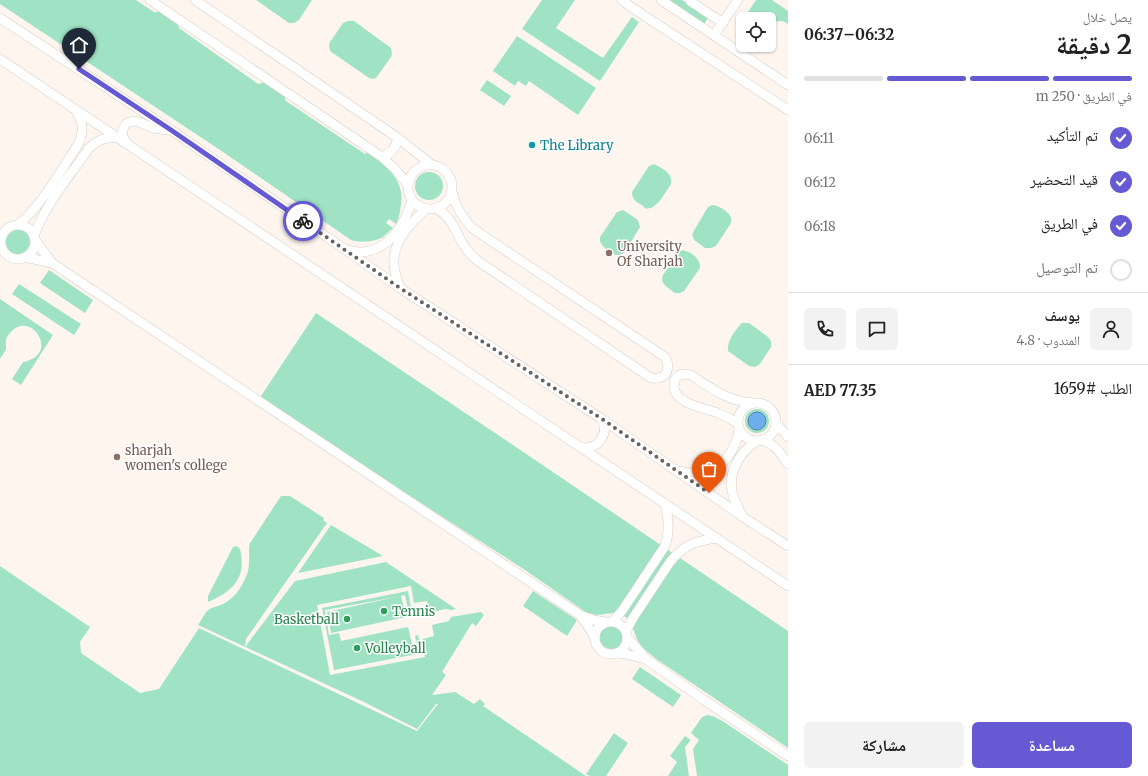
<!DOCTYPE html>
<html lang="ar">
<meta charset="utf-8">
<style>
body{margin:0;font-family:Merriweather,"Noto Naskh Arabic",serif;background:#f2f2f2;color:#222;direction:rtl;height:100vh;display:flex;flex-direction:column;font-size:15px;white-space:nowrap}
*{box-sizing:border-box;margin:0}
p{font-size:13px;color:#767676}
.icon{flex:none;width:22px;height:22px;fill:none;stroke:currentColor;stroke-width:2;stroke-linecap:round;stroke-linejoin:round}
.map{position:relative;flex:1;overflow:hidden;direction:ltr}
.details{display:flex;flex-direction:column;background:#fff;width:360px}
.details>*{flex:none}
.controls{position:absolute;left:736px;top:12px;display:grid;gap:8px}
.controls a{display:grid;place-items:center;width:40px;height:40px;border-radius:6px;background:#fff;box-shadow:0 1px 3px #0004;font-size:20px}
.pin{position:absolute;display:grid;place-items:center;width:34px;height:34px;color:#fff;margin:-41px -17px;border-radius:50% 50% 50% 0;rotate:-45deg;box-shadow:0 0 4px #0007}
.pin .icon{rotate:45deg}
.courier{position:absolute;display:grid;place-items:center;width:40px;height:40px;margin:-20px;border:3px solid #655ad3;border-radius:50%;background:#fff;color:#222;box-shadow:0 1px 5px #0007}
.overview em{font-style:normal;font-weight:700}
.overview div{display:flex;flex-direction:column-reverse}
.overview{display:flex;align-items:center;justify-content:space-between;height:68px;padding:0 16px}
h1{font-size:26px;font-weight:700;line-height:30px}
.bar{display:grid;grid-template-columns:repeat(4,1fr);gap:6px 4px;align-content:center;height:48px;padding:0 16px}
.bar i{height:5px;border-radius:3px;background:#e0e0e0}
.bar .selected{background:#655ad3}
.bar p{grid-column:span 4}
.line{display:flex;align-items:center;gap:10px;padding:0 16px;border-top:1px solid #e0e0e0}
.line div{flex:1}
.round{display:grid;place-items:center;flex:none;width:42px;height:42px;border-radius:6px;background:#f2f2f2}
ol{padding:0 16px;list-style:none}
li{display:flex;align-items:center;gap:12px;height:44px}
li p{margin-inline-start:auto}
li .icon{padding:4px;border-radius:50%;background:#655ad3;color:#fff;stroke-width:4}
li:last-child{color:#767676}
li i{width:22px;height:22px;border:2px solid #e0e0e0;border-radius:50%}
.cta{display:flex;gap:8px;margin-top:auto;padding:8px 16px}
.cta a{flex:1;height:46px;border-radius:6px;background:#655ad3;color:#fff;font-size:16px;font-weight:700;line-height:46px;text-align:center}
.cta a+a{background:#f2f2f2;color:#222}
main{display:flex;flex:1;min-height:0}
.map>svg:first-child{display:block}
.green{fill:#a0e3c4}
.water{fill:#6eaeef;stroke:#5480ad}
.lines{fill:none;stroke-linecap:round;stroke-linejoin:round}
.minor-casing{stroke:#d5ccc5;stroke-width:10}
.minor{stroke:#fff;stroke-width:9}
.done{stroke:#696460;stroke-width:4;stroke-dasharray:0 7.2}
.route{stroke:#655ad3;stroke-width:5}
.culture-dot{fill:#0f9aa8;stroke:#fff;stroke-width:1.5}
.education-dot{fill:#8d6e63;stroke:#fff;stroke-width:1.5}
.leisure-dot{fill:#2e9e5b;stroke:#fff;stroke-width:1.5}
.labels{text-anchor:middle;stroke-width:3;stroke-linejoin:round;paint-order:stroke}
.culture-label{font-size:13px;fill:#0d838f;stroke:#fff;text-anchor:start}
.education-label{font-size:13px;fill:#785e54;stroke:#fff;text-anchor:start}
.leisure-label{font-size:13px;fill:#27864d;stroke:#fff;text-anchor:start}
</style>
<main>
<section class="details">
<div class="overview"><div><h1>2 دقيقة</h1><p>يصل خلال</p></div><em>06:32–06:37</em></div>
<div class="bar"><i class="selected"></i><i class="selected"></i><i class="selected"></i><i></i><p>في الطريق · 250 m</p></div>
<ol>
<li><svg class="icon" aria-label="check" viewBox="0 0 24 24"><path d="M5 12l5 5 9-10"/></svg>تم التأكيد<p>06:11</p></li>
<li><svg class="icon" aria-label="check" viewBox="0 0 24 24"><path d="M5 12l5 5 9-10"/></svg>قيد التحضير<p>06:12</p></li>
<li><svg class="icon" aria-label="check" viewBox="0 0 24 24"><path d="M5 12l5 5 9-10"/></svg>في الطريق<p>06:18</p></li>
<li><i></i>تم التوصيل</li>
</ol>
<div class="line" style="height:72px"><a class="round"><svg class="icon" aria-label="person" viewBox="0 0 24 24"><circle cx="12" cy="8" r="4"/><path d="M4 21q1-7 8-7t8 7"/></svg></a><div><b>يوسف</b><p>المندوب · 4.8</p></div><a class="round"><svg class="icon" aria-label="chat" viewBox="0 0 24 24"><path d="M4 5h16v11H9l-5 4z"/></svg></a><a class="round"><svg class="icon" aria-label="phone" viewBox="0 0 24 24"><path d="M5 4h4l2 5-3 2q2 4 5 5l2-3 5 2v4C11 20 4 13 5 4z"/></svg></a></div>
<div class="line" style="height:52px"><div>الطلب #1659</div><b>AED 77.35</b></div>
<div class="cta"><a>مساعدة</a><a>مشاركة</a></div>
</section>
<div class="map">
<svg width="788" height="776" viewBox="0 0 788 776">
<rect width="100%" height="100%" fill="#fef5ee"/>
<g class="green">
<path d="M0 0H136L154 12H161L177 22 179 28 258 84 265 82 284 96 286 101 365 154 367 152C386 166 405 179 401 205 400 212 399 218 396 224L389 219 386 223 393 228C390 230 387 234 383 237 375 242 360 243 351 240L223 152 0 4Z"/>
<path d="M256 0H312L299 20 294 23H289Z"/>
<path d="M542 0H575L556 28 603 58 632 17 639 22 600 81 522 29Z"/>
<path d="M667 0H682L708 18 704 24Z"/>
<path d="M756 0H772L788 11V24L783 21 769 22V19H758L748 12Z"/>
<path d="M348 21H354L391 48 392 54 391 57 376 78 373 79 369 78 330 51 329 46 330 42 343 23Z"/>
<path d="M517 36 596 88 578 115 529 81 526 86 518 81 515 86 493 71Z"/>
<path d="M487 80 511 96 504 106 480 90Z"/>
<path d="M654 164C662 168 673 173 671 184 666 191 656 212 645 208 644 207 642 205 640 204 635 201 632 199 632 192L649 166Z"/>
<circle cx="429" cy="186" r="14"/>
<path d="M712 205C718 205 728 211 730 216 732 219 731 220 731 223L716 246 711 248H705L694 240 692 234 708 207Z"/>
<path d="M623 210 638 220 640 227 625 252C622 254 621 255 618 255 613 255 603 248 601 243 599 241 600 239 600 237L617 212Z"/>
<circle cx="17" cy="241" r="13"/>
<path d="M682 250C690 251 701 258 700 268L684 291 680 293H675C669 288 659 284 663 275L678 253Z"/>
<path d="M49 270 93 300 85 313 40 283Z"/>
<path d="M19 284 81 324 74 335 12 294Z"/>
<path d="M0 299 53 335 21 385 12 379 23 362C62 355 30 308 10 333 5 338 6 342 6 348 6 351 2 355 0 359Z"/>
<path d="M316 313 510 443 788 631V748L656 659C651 654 644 650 640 644 632 633 634 618 619 614 611 612 604 615 596 615 593 614 590 613 587 613L525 570 259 399Z"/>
<path d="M742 323H749L768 337 771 341V347L760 364 755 367 749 366 728 351C726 342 736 329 742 323Z"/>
<circle cx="757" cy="421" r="12"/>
<path d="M281 496H290L324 518 323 520 327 523 246 639 245 647 295 581 386 562 456 609 452 610 445 609 429 613 427 601 414 603 411 586 317 605 330 675 425 657 423 639 434 636 432 625 449 621 451 617 481 612 484 615 476 626 472 623 442 672 446 675 432 695 455 692 474 704 480 699 485 704 483 706 586 776H0V566L90 627 80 642 81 653 140 693 159 689 199 628 417 731 438 704H436L417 729 364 702 198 625C201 621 203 616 206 612 211 607 217 607 223 604 233 599 240 590 245 579 248 574 249 567 249 561 250 555 248 549 250 543Z"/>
<path d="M331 525 383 556 298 573Z"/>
<path d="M237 546 240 549C247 578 233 591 208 602V596L233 547Z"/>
<path d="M408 591 411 608 408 609 405 595 401 596 406 617 331 633 327 612 396 597 325 610 329 635 339 633 341 641 408 627 413 648 417 646 415 636 418 635 422 653 334 670 322 608Z"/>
<path d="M533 591 577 620 567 636 523 606Z"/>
<circle cx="612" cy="636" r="13"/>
<path d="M640 667 681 695 673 707 632 679Z"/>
<path d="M708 715 715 717 724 722 788 765V776H697L693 749 699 740 691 733 702 717Z"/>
<path d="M614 733 628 743 606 776H590L586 774Z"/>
<path d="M685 736 691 740 685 747 689 776H668L677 762 670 756Z"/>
</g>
<circle class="water" cx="757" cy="421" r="9"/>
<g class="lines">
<defs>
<g id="minor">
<path d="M150 0 382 157 396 170 407 184"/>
<path d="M195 0 398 138 431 164"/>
<path d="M622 0 631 7 788 110"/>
<path d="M661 0 788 85"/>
<path d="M690 1 723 23"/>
<path d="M0 18 171 130 346 250 400 288 602 419 743 517 788 546"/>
<path d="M714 35 738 0"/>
<path d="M0 59 788 586"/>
<path d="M127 143C123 139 121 135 123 129 129 114 144 125 153 128 159 129 164 130 169 130"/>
<path d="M382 157C391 154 396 148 398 138"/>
<circle cx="430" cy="187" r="22"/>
<path d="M436 208C456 221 453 230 465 247 468 252 473 257 478 261L651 378C665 380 672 370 665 357L472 228C462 217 455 206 452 192"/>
<path d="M18 225C43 204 61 170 79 143 84 129 83 123 76 110"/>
<circle cx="18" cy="242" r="17"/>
<path d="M34 236C46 203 70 176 89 148 99 139 104 138 117 137"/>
<path d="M35 240 52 263 580 615 593 620 606 622"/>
<path d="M349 250C353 251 357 252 361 252 389 251 405 224 412 200"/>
<path d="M25 257 52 263"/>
<path d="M400 288C397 279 393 270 394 261 394 240 411 222 426 209"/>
<circle cx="757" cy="422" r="19"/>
<path d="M737 423C731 419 725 416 718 413 705 408 675 404 674 387 674 384 674 381 676 378 680 373 685 374 691 375 712 389 727 401 754 403"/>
<path d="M776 423 788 437"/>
<path d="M762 440C777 445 779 452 788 464"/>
<path d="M582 448C599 449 609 434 602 419"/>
<path d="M680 471C712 480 733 460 739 430"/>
<path d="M742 516C739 509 735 502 733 495 727 474 739 452 757 441"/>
<path d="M580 615 592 632 595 638"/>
<path d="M613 621 622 611 665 546C670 532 669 519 665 504"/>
<circle cx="611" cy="638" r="16"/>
<path d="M626 631 633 618 670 562C685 544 695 541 717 538"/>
<path d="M627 637 646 659 704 700 788 756"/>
<path d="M616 653 626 654 645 659"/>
</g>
</defs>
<use href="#minor" class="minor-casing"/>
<use href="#minor" class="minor"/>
</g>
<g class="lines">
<path class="done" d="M303 221 400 288 602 419 709 493"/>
<path class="route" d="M79 69 171 130 303 221"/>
</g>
<circle class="culture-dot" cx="532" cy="145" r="4"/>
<g class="education-dot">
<circle cx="609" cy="253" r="4"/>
<circle cx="117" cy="457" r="4"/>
</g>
<g class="leisure-dot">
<circle cx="384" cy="611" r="4"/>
<circle cx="347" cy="619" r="4"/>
<circle cx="357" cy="648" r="4"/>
</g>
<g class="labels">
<g class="culture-label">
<text x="540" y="150">The Library</text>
</g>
<g class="education-label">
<text x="617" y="251">University<tspan x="617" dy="15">Of Sharjah</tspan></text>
<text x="125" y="455">sharjah<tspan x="125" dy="15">women's college</tspan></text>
</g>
<g class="leisure-label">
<text x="392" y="616">Tennis</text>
<text x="339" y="624" text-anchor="end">Basketball</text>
<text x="365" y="653">Volleyball</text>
</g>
</g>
</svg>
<div class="controls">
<a><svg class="icon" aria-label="locate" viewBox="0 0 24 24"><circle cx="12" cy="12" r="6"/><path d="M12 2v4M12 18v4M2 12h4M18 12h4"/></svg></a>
</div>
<div class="pin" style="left:709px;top:493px;background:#ea580c"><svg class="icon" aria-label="bag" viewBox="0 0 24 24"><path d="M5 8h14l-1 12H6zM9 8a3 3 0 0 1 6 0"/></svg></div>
<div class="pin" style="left:79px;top:69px;background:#1f2937"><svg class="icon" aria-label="home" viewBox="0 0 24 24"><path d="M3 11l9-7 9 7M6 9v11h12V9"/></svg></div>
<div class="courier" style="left:303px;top:221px"><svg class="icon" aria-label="bike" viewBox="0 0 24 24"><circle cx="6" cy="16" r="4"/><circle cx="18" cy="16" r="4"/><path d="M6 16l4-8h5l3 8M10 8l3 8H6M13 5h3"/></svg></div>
</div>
</main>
